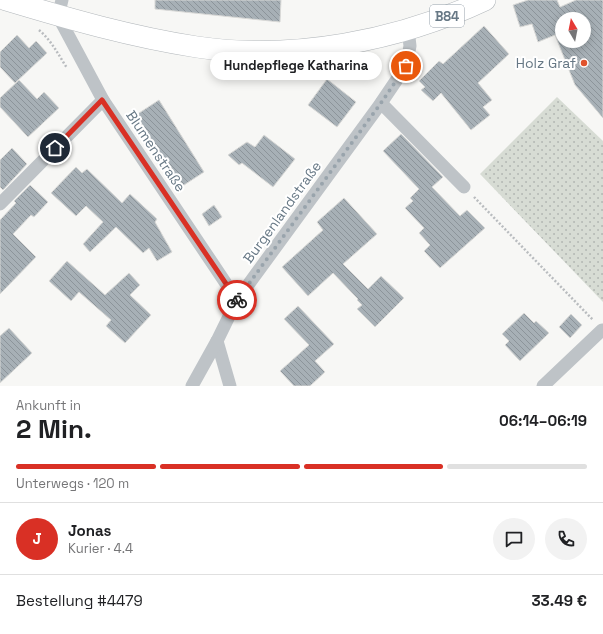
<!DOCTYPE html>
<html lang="de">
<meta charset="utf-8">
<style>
body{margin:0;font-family:"Space Grotesk",sans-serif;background:#f2f2f2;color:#202124;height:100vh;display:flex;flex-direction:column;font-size:15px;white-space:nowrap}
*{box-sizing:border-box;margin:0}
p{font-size:13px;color:#757577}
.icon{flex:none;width:22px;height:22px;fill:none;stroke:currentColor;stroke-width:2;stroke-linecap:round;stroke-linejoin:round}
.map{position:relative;height:386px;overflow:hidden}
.details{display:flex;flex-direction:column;background:#fff;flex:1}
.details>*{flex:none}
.needle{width:26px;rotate:350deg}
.buttons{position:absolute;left:555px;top:12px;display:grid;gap:8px}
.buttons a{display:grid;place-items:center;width:36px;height:36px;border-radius:50%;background:#fff;box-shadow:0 2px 10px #0003;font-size:20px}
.pin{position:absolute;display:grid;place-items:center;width:34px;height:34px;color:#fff;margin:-17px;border:2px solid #fff;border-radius:50%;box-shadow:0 1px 4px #0007}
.courier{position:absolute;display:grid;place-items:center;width:40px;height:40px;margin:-20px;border:3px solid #d93025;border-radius:50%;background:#fff;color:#222;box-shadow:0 1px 5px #0007}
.bubble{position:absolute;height:28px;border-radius:14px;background:#fff;box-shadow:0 2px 10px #0003;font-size:13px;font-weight:800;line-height:28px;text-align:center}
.summary em{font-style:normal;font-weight:800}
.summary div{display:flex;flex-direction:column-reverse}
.summary{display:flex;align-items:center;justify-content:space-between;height:68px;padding:0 16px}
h1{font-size:26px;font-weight:800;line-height:30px}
.bar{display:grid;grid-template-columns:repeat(4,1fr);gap:6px 4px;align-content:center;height:48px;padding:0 16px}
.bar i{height:5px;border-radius:3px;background:#e0e0e0}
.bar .active{background:#d93025}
.bar p{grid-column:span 4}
.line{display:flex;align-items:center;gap:10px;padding:0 16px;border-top:1px solid #e0e0e0}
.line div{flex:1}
.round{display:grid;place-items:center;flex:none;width:42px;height:42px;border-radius:21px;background:#f2f2f2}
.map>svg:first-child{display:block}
.grass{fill:url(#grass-dots)}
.building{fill:url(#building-back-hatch);stroke:#d9d9d7;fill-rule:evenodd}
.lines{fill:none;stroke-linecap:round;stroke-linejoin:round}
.primary-casing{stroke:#b2b7bb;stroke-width:22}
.path{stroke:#b9bcbf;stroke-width:2.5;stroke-dasharray:2 2;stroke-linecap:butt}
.street{stroke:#bec3c7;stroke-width:13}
.primary{stroke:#fff;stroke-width:21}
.done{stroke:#99a4ac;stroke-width:4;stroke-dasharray:0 7.2}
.route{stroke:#d93025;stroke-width:5}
.poi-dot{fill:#e0522c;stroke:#fff;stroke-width:1.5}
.labels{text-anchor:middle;stroke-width:4;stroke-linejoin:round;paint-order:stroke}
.shield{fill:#fff;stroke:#95a0aa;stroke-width:1}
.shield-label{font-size:13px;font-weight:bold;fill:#677885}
.poi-label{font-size:14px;fill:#677885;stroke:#fff;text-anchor:end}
.street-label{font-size:14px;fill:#677885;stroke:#fff}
</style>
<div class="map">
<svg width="603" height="386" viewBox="0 0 603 386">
<defs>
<pattern id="grass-dots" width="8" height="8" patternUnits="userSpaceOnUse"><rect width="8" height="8" fill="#d7dcd4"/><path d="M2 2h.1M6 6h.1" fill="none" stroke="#b2b7b2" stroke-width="1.8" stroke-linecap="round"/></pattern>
<pattern id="building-back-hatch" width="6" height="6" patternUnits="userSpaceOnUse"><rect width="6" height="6" fill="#a7b0b6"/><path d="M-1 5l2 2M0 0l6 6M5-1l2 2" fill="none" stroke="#8c949a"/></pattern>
</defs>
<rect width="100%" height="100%" fill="#f7f7f5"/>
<path class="grass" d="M557 97 603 141V302L480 174Z"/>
<g class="building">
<path d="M155 0H281L280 22 155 9Z"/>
<path d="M528 0H557L560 7 576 0H603V118L575 85 555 35 538 42 532 24 520 27 513 5ZM562 19H584V41H562Z"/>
<path d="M484 26 509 54 478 83 492 100 483 107 490 115 471 130 441 93 433 101 421 90 425 87 419 81 439 61 443 64Z"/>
<path d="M17 35 29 48 36 41 47 53 15 83 0 67V52Z"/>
<path d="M327 79 356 102 337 127 308 105Z"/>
<path d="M19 80 37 99 44 92 59 108 28 137 0 107V98Z"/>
<path d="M159 100 204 172 181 187 136 115Z"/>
<path d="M401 134 443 177 432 187 460 216 467 210 485 228 440 268 424 251 430 245 419 233 424 228 405 208 413 201 410 198 419 189 383 151Z"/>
<path d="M264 135 295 159 273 187 242 163 239 165 228 155 247 142 255 147Z"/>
<path d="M12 148 27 164 3 190 0 187V160Z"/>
<path d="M76 167 82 173 87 169 122 203 130 194 157 219 155 222 172 252 157 261 149 248 143 253 116 227 90 252 83 244 103 222 86 206 76 216 51 193Z"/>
<path d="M30 185 48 202 34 217 31 215 13 234 36 257 0 294V220L16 203 14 201Z"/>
<path d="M344 198 377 234 343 264 368 289 381 276 404 298 375 327 357 309 362 305 357 300 358 299 333 273 308 296 282 267 323 230 317 222Z"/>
<path d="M214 205 222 217 209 226 202 214Z"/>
<path d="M67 261 105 295 129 273 140 285 130 295 151 315 125 343 106 326 111 320 79 292 71 301 49 281Z"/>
<path d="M298 306 334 344 315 361 325 372 310 386H294L280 371 309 345 284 319Z"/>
<path d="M524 313 534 323 536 321 549 333 520 361 505 345 509 341 502 334Z"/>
<path d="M571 314 582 325 570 338 559 327Z"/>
<path d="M9 328 32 353 0 383V336Z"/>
</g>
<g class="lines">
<defs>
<path id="primary" d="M6 0C69 19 132 37 197 47 293 61 398 41 485 0"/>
</defs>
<use href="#primary" class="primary-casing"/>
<g class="path">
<path d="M39 30C51 40 58 54 67 68"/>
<path d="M474 197 593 320"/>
</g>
<g class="street">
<path d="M62 0 58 16 103 100 237 300"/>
<path d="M381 103 464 187"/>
<path d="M0 204 103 100"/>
<path d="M217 341 230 386"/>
<path d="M192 386 217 341 237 300 381 103 406 66 410 46 408 29"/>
<path d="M543 386 602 330"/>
</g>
<use href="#primary" class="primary"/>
</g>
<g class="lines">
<path class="done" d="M237 300 381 103 406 66"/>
<path class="route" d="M55 148 102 100 237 300"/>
</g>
<circle class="poi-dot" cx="584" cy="63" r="4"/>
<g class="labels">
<rect class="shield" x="430" y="5" width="34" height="22" rx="3"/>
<g class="shield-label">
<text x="447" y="21">B84</text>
</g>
<g class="poi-label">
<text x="576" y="68">Holz Graf</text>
</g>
<g class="street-label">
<text transform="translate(156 151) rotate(56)" y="5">Blumenstraße</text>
<text transform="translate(282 212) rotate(-54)" y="5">Burgenlandstraße</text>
</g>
</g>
</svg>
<div class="buttons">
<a><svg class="needle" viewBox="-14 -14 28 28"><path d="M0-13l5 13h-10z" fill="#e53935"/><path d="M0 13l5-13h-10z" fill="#757577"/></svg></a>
</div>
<div class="pin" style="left:406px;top:66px;background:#ea580c"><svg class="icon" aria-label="bag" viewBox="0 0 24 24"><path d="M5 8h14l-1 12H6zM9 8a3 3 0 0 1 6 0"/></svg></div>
<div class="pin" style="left:55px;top:148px;background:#1f2937"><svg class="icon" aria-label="home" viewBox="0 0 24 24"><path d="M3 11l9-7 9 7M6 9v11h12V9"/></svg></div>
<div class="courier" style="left:237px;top:300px"><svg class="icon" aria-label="bike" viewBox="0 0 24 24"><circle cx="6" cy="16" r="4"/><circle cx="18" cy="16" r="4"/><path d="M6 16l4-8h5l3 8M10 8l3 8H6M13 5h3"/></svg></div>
<div class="bubble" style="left:210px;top:52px;width:172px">Hundepflege Katharina</div>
</div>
<section class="details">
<div class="summary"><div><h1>2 Min.</h1><p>Ankunft in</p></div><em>06:14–06:19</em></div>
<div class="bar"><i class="active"></i><i class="active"></i><i class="active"></i><i></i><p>Unterwegs · 120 m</p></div>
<div class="line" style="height:72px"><b class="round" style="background:#d93025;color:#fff">J</b><div><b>Jonas</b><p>Kurier · 4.4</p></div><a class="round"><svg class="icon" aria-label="chat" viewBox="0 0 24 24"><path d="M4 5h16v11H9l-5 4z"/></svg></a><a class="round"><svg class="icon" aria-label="phone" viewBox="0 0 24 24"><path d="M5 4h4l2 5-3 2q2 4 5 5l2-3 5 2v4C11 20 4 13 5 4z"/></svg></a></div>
<div class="line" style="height:52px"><div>Bestellung #4479</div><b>33.49 €</b></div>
</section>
